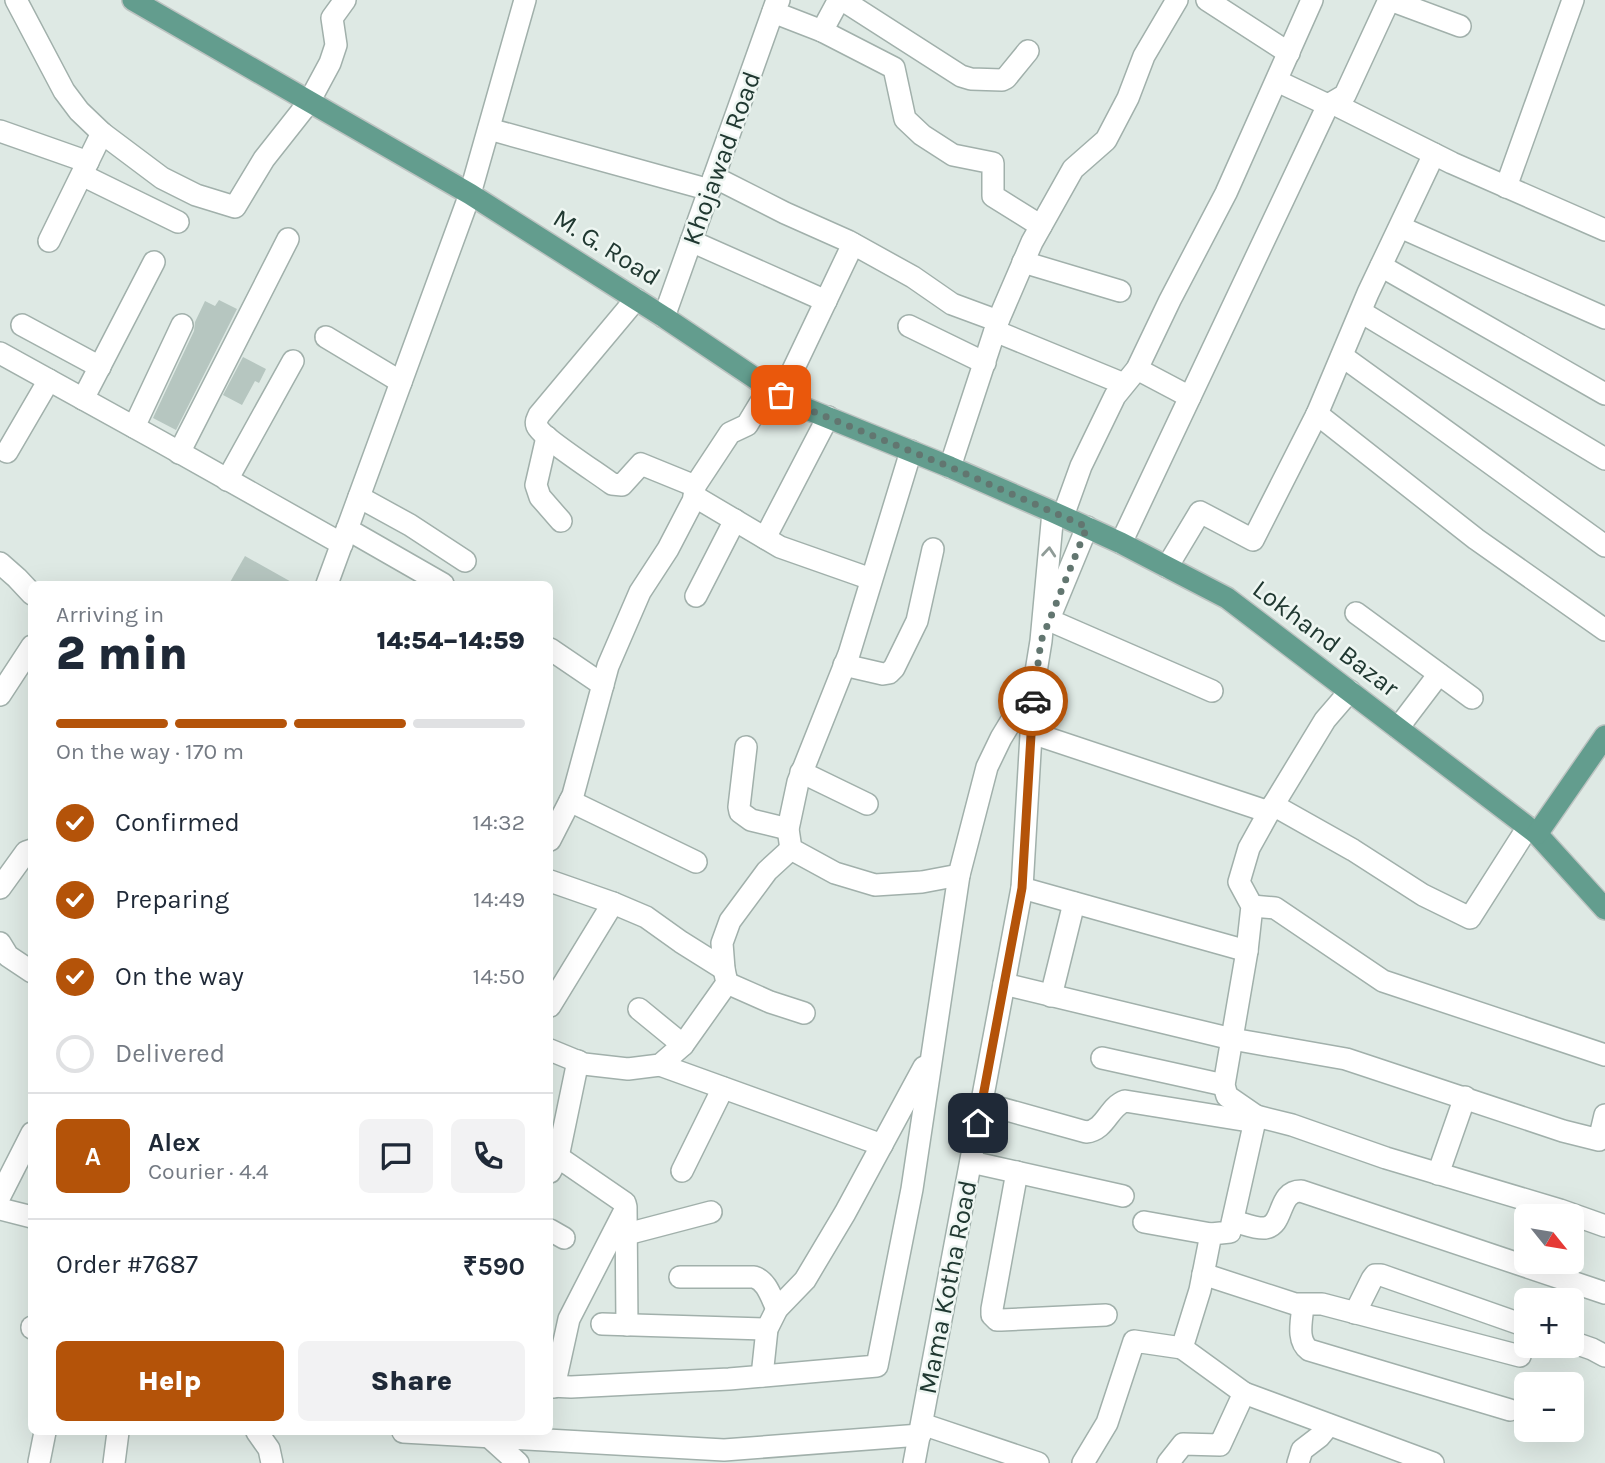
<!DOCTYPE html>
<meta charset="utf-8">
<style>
body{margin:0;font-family:Karla,sans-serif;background:#f2f2f3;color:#1f2937;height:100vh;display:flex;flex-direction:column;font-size:26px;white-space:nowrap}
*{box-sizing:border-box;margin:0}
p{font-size:23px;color:#747a83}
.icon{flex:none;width:38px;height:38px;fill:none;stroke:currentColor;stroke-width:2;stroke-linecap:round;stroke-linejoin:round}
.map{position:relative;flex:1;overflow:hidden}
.drawer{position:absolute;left:28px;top:581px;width:525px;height:854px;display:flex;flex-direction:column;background:#fff;border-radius:10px;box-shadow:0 7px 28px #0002}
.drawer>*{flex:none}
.needle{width:46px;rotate:120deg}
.buttons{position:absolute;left:1514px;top:1204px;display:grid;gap:14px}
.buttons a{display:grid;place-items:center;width:70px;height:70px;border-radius:10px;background:#fff;box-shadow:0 7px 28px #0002;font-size:35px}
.pin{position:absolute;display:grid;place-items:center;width:60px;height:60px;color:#fff;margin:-30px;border-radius:14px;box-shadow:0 4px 10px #0006}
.courier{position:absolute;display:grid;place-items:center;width:70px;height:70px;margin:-35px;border:5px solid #b45309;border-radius:50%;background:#fff;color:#222;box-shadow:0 2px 9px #0007}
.headline em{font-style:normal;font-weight:800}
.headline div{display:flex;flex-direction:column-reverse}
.headline{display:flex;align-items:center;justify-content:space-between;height:119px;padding:0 28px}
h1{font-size:46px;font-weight:800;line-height:52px}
.bar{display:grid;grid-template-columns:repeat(4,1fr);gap:10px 7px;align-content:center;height:84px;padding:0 28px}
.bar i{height:9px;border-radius:5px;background:#e0e1e3}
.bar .active{background:#b45309}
.bar p{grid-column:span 4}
.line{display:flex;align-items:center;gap:18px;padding:0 28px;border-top:2px solid #e0e1e3}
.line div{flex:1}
.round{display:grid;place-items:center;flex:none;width:74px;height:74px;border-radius:10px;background:#f2f2f3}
ol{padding:0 28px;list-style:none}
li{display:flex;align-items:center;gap:21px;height:77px}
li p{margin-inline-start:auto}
li .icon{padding:7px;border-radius:50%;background:#b45309;color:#fff;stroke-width:4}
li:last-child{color:#747a83}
li i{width:38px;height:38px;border:4px solid #e0e1e3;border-radius:50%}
.cta{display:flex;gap:14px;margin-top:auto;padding:14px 28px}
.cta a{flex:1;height:80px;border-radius:10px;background:#b45309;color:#fff;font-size:28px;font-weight:800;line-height:80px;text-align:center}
.cta a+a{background:#f2f2f3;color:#1f2937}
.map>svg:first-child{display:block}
.building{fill:#b6c6c0}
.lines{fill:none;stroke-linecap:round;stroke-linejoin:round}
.minor-casing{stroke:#a1b0ab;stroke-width:24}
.major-casing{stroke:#bcc3c1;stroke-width:24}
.minor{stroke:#fff;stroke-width:21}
.major{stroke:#639d8e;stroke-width:21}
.oneway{stroke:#909c98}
.done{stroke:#627670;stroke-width:7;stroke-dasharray:0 12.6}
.route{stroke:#b45309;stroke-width:9}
.labels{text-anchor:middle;stroke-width:5;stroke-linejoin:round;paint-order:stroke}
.street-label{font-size:26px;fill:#203831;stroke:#eef6f2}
</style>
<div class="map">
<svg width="1605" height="1463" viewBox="0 0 1605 1463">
<rect width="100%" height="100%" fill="#dee9e4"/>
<g class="building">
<path d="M219 300 237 309 176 430 153 418 194 331 195 322 205 301 215 306Z"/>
<path d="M243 357 266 369 259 383 255 381 242 405 223 395Z"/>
<path d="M245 556 295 584H229Z"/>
</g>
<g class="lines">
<defs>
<g id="minor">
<path d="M16 0 64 91 79 111 102 133 162 178 196 195 235 207 264 159 309 102 330 63 336 45 332 18 345 0"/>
<path d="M779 0 773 12 822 31 894 68 905 119 922 135 953 155 993 163V196L1041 226"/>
<path d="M1207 0 1289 53"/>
<path d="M1390 0 1460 26"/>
<path d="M822 31 836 5 838 1H844L961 76 971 79 1002 80 1006 78 1028 51"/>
<path d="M1277 81 1328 105"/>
<path d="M1332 103 1452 163 1605 230"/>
<path d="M489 129 710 190"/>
<path d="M0 131 88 162"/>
<path d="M82 175 178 222"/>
<path d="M714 177 785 213 848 241 913 277 952 304 998 321"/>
<path d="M1506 187 1573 0"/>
<path d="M1400 227 1605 318"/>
<path d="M49 241 102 133"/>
<path d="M691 241 826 301"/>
<path d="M1023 262 1120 291"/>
<path d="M1381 266 1605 394"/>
<path d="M636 299 539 415C537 420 535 421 537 426 541 437 599 474 612 484L622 485 641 464 695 486"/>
<path d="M1361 312 1605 459"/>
<path d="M664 317 777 0"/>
<path d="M22 325 100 367"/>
<path d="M909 326 985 363"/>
<path d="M995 331 1124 384"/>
<path d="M326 337 401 382"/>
<path d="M0 353 161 442 342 544"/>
<path d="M1342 356 1605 546"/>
<path d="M1137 369 1190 397"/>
<path d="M781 395 853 244"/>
<path d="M83 399 154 262"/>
<path d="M1317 414 1476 539 1605 630"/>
<path d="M134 427 182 325"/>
<path d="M547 437 536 485 540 497 561 521"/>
<path d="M911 451 849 654 798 782 788 829 791 849 835 873 875 885 922 882 959 875 987 767 1001 738 1033 685"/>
<path d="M7 452 49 380"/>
<path d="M179 453 288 239"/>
<path d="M950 467 998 321 1032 242 1073 169 1106 140 1128 98 1144 56 1177 0"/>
<path d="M227 480 293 361"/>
<path d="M694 496 780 547 871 579"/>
<path d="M359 497 410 525 465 561"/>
<path d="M1063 516 1081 466 1115 396 1137 369 1170 300 1226 193 1312 0"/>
<path d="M347 529 443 584"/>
<path d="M765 538 828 417"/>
<path d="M1121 543 1328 105 1345 95 1389 0"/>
<path d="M0 563 17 578 32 594"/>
<path d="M1167 567 1200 512 1253 540 1317 414 1368 293 1434 154"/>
<path d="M327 584 470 194 525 0"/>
<path d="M696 596 735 520"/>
<path d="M1356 613 1472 698"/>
<path d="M1049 619 1087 527"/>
<path d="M1049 620 1212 691"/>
<path d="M550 649 603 685"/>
<path d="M844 665 883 674 889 673 894 668 917 621 933 549"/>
<path d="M0 695 32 646"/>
<path d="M1398 728 1439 674"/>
<path d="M1032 733 1269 812"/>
<path d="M746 747 739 807 740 812 751 820 788 829"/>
<path d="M801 772 867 804"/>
<path d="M570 801 696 862"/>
<path d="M1273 805 1353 850 1423 895 1470 918 1528 827"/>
<path d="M550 840 573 795 608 666 640 592 668 549 694 499 695 486 730 433 747 425 770 387"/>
<path d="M550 881 613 903 646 917 681 942 724 969"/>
<path d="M0 888 26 852 32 850"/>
<path d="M1022 888 1247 951"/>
<path d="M1252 906 1275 908 1383 981 1605 1055"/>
<path d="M0 943 8 956 32 972"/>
<path d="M727 983 770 1002 804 1013"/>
<path d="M1004 984 1232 1039 1346 1059 1563 1131 1599 1140 1605 1115"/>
<path d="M1051 996 1074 903"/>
<path d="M550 1006 613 903"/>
<path d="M639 1009 683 1045"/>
<path d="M550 1050 584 1064 628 1069 660 1065 683 1045 727 983 724 969 722 943 730 921 767 871 791 849"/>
<path d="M1102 1058 1224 1085"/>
<path d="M660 1065 882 1145"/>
<path d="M982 1103 1086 1132C1106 1130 1108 1107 1125 1101L1255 1122"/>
<path d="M1256 1116 1292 1125 1386 1158 1560 1210 1605 1226"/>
<path d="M558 1157 625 1203 626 1207 627 1325"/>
<path d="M971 1162 1123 1196"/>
<path d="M682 1171 723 1088"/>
<path d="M550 1172 558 1157 578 1061"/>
<path d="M1017 1172 992 1309V1315L997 1320H1001L1106 1315"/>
<path d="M1438 1174 1465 1097"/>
<path d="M0 1196 32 1133"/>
<path d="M0 1209 32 1217"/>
<path d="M1233 1221C1242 1223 1256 1229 1265 1228 1285 1225 1277 1191 1301 1191L1605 1293"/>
<path d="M1144 1222 1211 1234"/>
<path d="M550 1230 564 1238"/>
<path d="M627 1234 711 1212"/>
<path d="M1203 1274 1295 1304H1322L1520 1356"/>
<path d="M680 1277H754C767 1281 771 1297 777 1309"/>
<path d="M1303 1305C1302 1320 1296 1340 1309 1350L1510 1410"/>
<path d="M1355 1313 1372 1279 1375 1275H1381L1526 1326"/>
<path d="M602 1324 767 1329"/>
<path d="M32 1327V1328"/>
<path d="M1572 1342 1592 1349 1605 1356"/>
<path d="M762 1376 767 1329 777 1309 805 1280 845 1213 924 1067"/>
<path d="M550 1386 571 1387 729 1379 877 1366 912 1189 959 875"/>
<path d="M554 1387 569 1319 624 1212"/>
<path d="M1244 1393 1433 1463"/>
<path d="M922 1424 1038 1463"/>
<path d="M257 1432 269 1449 272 1463"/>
<path d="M403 1432 724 1450 920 1435"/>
<path d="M487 1435 518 1463"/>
<path d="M39 1462 45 1432"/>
<path d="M114 1463 118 1432"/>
<path d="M914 1463 1022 888 1034 684 1041 641 1053 512"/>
<path d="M1083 1463 1107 1423 1134 1341 1182 1348"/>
<path d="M1168 1463 1183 1444 1220 1445 1244 1393 1182 1348 1200 1290 1211 1234 1230 1232 1256 1116 1227 1096 1224 1085 1247 951 1252 906 1239 882 1249 848 1269 812 1325 720 1350 691"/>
<path d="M1298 1463 1302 1450 1319 1437 1329 1425"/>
</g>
<g id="major">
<path d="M133 0 470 194 664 317 792 403 950 467 1053 512 1121 543 1227 598 1537 834 1605 909"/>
<path d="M1537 834 1605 736"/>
</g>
</defs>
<use href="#minor" class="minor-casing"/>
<use href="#major" class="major-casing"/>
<use href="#minor" class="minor"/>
<use href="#major" class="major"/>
</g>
<defs><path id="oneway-chevron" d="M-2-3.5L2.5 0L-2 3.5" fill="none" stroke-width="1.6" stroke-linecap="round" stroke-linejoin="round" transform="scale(1.75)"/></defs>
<use class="oneway" href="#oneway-chevron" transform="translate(1049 552) rotate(-85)"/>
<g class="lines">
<path class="done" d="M781 395 792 403 950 467 1087 527 1041 641 1033 701"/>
<path class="route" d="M978 1123 1022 888 1033 701"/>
</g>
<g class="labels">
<g class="street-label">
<text transform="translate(721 158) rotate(-70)" y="9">Khojawad Road</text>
<text transform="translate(607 247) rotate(32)" y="9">M. G. Road</text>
<text transform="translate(1326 638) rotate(37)" y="9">Lokhand Bazar</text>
<text transform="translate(947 1287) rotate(-79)" y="9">Mama Kotha Road</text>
</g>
</g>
</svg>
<div class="buttons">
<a><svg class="needle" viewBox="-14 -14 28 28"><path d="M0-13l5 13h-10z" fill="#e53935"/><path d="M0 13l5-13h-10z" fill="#747a83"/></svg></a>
<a>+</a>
<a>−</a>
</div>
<div class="pin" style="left:781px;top:395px;background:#ea580c"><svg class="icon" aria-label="bag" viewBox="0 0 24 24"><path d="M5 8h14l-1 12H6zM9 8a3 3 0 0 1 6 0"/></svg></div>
<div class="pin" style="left:978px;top:1123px;background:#1f2937"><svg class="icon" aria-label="home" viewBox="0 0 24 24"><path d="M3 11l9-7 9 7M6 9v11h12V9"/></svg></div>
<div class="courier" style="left:1033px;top:701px"><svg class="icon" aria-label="car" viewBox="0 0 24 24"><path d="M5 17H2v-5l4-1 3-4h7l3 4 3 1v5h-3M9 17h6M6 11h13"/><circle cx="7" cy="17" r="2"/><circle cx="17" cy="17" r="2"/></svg></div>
<section class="drawer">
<div class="headline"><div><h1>2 min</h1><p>Arriving in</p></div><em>14:54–14:59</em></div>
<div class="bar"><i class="active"></i><i class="active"></i><i class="active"></i><i></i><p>On the way · 170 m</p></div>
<ol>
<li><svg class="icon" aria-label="check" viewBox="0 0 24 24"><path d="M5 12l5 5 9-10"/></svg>Confirmed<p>14:32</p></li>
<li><svg class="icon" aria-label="check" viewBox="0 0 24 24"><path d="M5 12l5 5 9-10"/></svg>Preparing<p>14:49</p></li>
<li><svg class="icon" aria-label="check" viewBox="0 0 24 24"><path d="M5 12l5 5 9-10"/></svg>On the way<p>14:50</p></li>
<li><i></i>Delivered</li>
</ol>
<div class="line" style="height:126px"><b class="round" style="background:#b45309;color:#fff">A</b><div><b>Alex</b><p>Courier · 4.4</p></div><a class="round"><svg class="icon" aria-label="chat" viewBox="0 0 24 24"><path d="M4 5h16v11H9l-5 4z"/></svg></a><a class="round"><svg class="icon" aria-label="phone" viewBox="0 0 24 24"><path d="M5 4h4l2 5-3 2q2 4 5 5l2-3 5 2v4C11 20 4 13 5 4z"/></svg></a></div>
<div class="line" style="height:91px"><div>Order #7687</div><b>₹590</b></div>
<div class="cta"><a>Help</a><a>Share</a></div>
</section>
</div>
